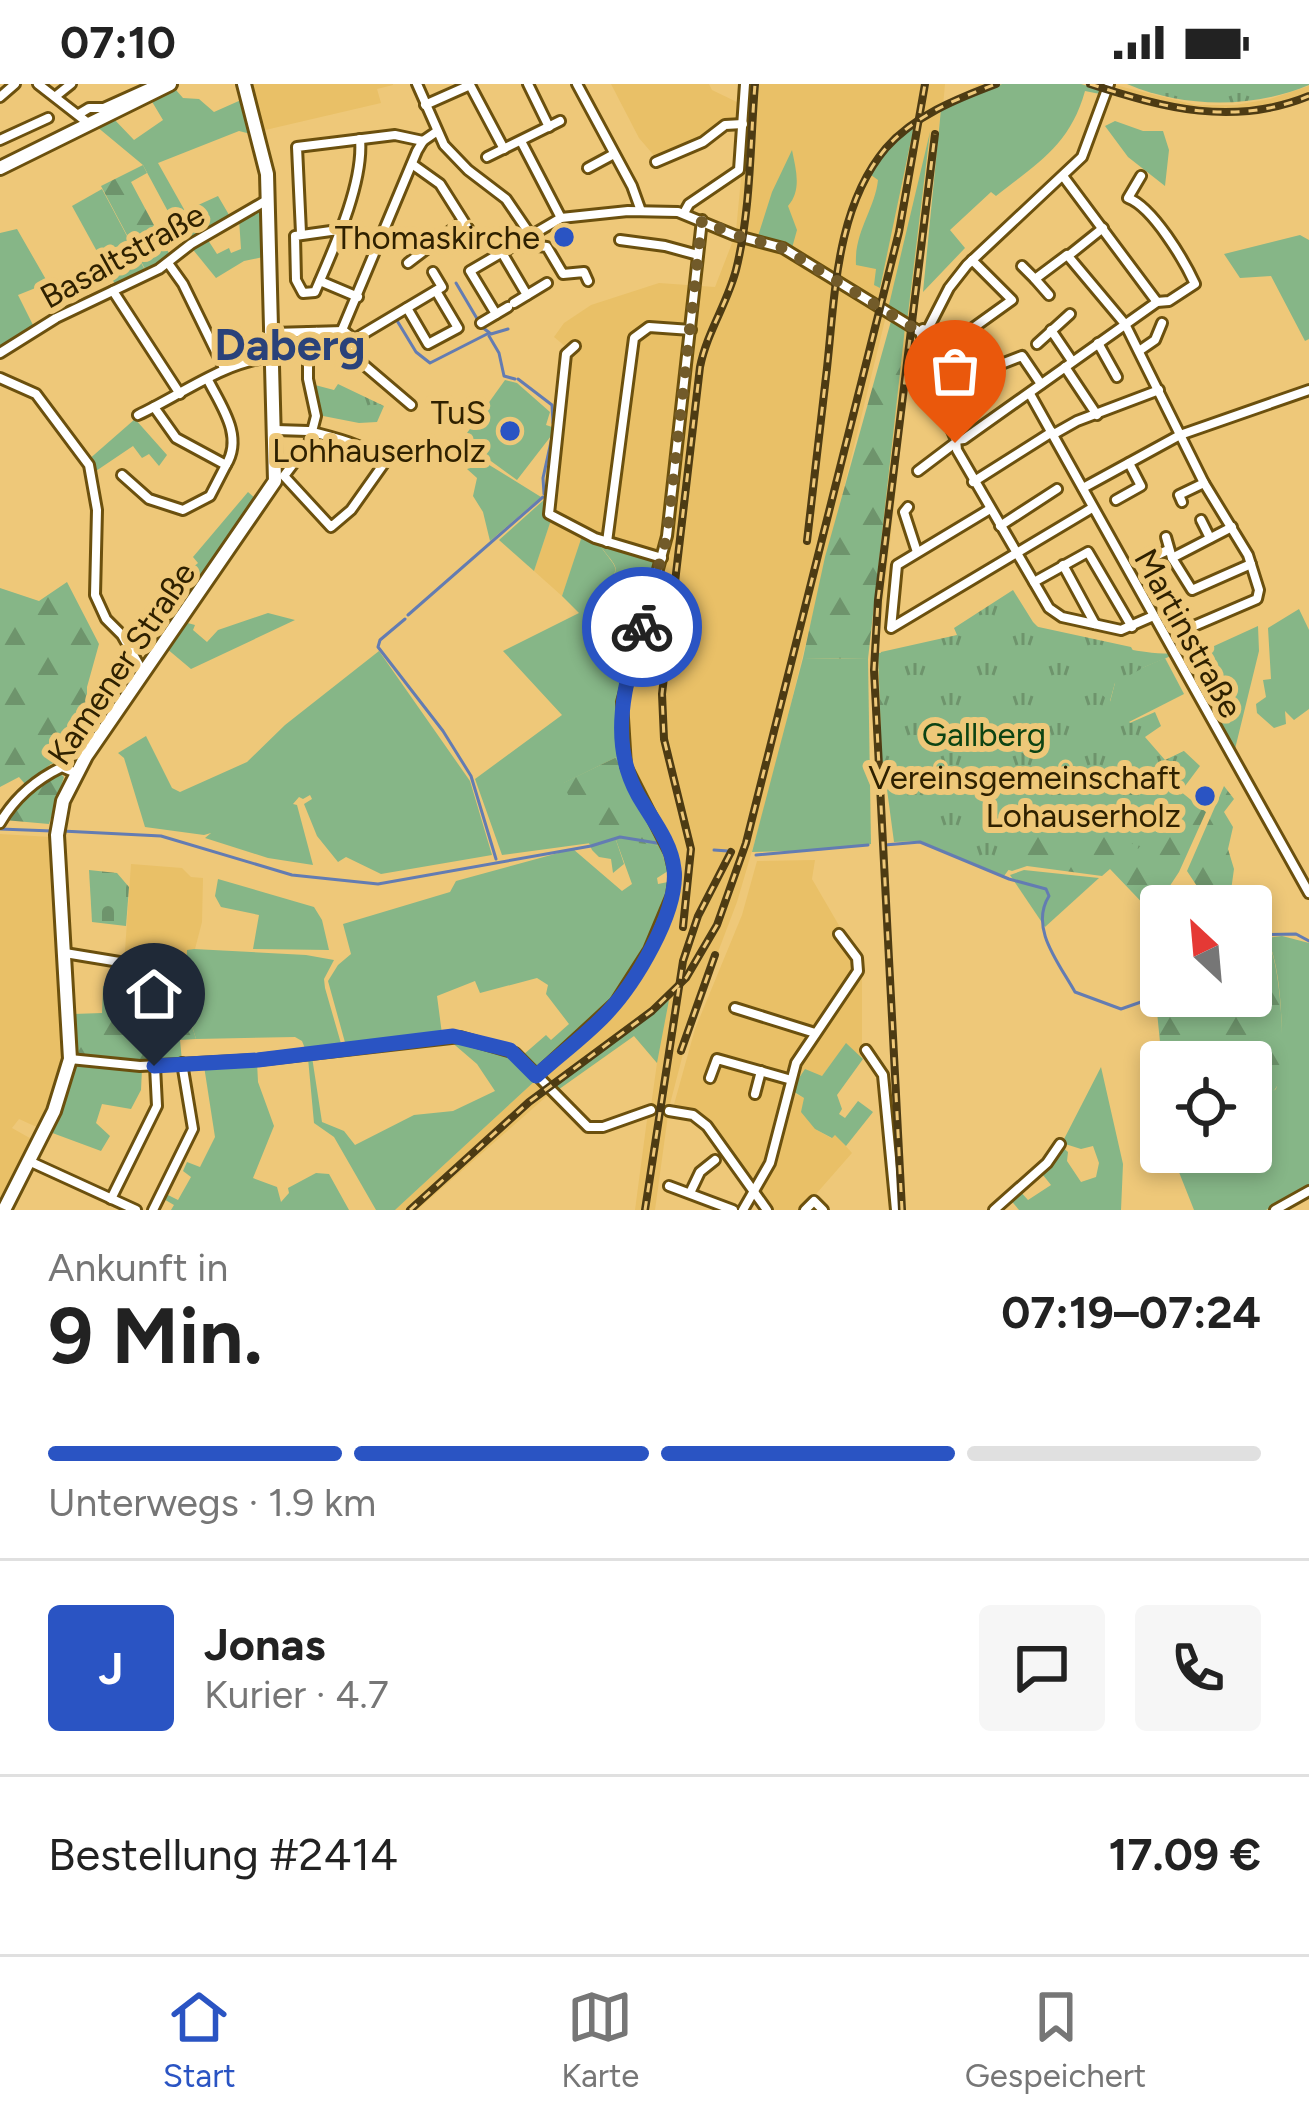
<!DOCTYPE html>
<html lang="de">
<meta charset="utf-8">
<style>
body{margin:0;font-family:Figtree,sans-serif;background:#f6f6f6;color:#222;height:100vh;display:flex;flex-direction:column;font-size:45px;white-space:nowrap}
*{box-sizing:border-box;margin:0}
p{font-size:39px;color:#767676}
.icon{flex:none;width:66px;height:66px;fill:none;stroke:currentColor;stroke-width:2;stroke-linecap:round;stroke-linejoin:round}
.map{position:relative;height:1126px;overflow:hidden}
.sheet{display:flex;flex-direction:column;background:#fff;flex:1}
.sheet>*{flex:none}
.needle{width:78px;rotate:334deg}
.tools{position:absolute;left:1140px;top:801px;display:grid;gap:24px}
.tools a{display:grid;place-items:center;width:132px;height:132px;border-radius:12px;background:#fff;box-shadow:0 6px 18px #0003;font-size:60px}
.pin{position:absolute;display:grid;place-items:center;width:102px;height:102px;color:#fff;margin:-123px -51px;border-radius:50% 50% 50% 0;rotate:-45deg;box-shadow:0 0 12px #0007}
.pin .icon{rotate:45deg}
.courier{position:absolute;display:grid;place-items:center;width:120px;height:120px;margin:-60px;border:9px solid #2a54c3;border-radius:50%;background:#fff;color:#222;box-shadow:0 3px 15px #0007}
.headline em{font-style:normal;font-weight:700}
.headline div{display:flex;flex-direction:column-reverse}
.headline{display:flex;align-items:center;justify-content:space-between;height:204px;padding:0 48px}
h1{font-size:78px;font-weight:700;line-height:90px}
.bar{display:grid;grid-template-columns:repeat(4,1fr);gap:18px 12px;align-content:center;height:144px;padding:0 48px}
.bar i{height:15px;border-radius:9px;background:#e0e0e0}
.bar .current{background:#2a54c3}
.bar p{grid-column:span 4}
.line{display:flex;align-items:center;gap:30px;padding:0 48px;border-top:3px solid #e0e0e0}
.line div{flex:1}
.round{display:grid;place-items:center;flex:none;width:126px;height:126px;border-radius:12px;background:#f6f6f6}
.status{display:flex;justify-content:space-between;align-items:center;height:84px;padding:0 60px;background:#fff;direction:ltr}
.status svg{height:33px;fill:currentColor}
.dock{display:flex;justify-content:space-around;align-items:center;height:168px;border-top:3px solid #e0e0e0;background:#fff;font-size:33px;color:#767676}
.dock a{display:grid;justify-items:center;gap:6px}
.dock .current{color:#2a54c3}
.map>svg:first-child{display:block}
.built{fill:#e9c067}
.green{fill:#86b687}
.forest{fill:url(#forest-firs)}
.cemetery{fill:url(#cemetery-stones)}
.park{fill:url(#park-tufts)}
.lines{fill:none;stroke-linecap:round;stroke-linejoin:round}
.stream{stroke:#637cb2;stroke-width:3}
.minor-casing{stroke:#6b500e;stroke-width:14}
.major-casing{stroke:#6b500e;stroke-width:18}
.minor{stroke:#fff;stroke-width:8}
.major{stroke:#fff;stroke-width:12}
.rail-casing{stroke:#4d3b13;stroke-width:8}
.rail{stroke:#eec879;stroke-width:3;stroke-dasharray:9;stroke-linecap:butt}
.done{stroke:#725b2a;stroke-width:12;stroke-dasharray:0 21.6}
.route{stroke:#2a54c3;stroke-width:15}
.poi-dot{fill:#2a54c3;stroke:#eec879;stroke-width:4.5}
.labels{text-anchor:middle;stroke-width:12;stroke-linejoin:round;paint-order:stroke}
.poi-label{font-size:33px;fill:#2f2100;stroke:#eec879;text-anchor:end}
.street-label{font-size:33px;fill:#2f2100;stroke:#eec879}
.park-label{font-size:33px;fill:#0c4313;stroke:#eec879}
.district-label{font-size:45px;font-weight:bold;fill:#2a427a;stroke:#eec879}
</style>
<div class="status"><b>07:10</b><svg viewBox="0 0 49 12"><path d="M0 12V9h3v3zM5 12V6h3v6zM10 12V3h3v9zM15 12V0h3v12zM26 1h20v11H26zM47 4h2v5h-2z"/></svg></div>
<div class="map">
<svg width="1309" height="1126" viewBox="0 0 1309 1126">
<defs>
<pattern id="forest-firs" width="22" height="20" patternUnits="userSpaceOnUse" patternTransform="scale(3)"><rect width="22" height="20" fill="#86b687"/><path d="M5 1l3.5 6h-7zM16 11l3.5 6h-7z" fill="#6e946c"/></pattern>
<pattern id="cemetery-stones" width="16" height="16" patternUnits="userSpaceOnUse" patternTransform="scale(3)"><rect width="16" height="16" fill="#86b687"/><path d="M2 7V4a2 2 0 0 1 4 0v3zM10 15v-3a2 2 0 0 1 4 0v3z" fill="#6e946c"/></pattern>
<pattern id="park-tufts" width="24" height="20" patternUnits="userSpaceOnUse" patternTransform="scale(3)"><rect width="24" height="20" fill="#86b687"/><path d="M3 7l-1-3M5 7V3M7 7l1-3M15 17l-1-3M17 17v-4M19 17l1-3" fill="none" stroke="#6e946c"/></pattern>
</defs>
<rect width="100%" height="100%" fill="#eec879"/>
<g class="built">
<path d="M249 0H393V1L377 5 381 19 261 47Z"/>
<path d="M611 0H709L712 6 741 20 740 38 720 40 701 55 657 75 639 54Z"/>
<path d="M750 0H945L943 22 979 0H1002L941 26 913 240 792 164 736 147Z"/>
<path d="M1111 0 1196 21H1235L1270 15 1309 2V13L1256 28 1191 30 1108 8 1109 5 1127 9Z"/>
<path d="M734 154 783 167 886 232 769 709 737 818 691 939 669 1024 651 1022 657 979 634 952 555 1008 551 1004 546 1007 547 1012 417 1126H395L536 996 542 1003 547 1000 542 989 615 924 634 899 663 845 675 812 677 790 633 694 623 630 628 601 664 472 585 447 562 512 534 487 551 436 558 372 566 263 554 253 564 239 591 221 659 199 715 203Z"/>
<path d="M905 244 913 249 878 569 903 1126H898L871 568 882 439Z"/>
<path d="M0 750 51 753 66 935 65 970 56 1007 41 1045 19 1035 12 1044 35 1057 0 1123Z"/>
<path d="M815 776 812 795 862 881V965L861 974 846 960 822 992 794 1009 804 1014 815 1045 831 1054 835 1050 852 1069 802 1126H770L699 1031 673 1024 695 945 742 831 757 777Z"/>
<path d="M131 780 182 784 191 793 203 794 202 838 195 865 187 867 198 896 194 912 171 910 174 892 124 881Z"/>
<path d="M648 1028 668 1031 655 1126H635Z"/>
</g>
<g class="green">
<path d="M1002 0H1081L1105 7 1100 10 1085 7C1070 61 1038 79 996 112L991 108 950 146 965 164 923 208 941 25Z"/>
<path d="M176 6 183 14 199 15 214 28 241 16 251 50 239 47 158 79 185 127 218 112 232 136 186 161 143 81 96 42 112 33 134 56 163 36 151 16Z"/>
<path d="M1115 37 1143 47H1163L1169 66 1165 102 1128 73 1105 42Z"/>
<path d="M914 42 880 204 874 201 876 185 856 181C854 148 875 125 878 96L871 91 887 67Z"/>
<path d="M930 48 907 238 888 225Z"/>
<path d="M792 66C796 86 802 106 788 122L797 146 792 164 758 152 772 108Z"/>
<path d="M102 105 146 188 116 202 72 122Z"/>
<path d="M262 121 263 173 244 177 216 194 190 162 206 153 217 170 229 164 231 169 241 165 239 135Z"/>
<path d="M17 145 48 199 18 211 35 245 0 267V149Z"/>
<path d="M1300 151 1309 156V255L1305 257 1271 192 1240 194 1224 170Z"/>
<path d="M505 296 517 299 550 328 546 341 552 343 551 352 517 396 462 356Z"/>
<path d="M135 335 167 371 159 382 149 370 142 374 133 362 93 389 87 377Z"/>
<path d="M486 379 541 413 490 457 483 428 473 412 477 394 467 385Z"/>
<path d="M248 408 257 416 149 571 139 560 145 551 138 541 150 531 144 527 198 479 193 473Z"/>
<path d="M546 414 551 436 534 487 499 456Z"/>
<path d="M582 452 596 456C621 492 620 477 603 512L629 568 617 620 621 671 564 699 591 759 502 771 475 695 562 631 503 567 579 529 562 512Z"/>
<path d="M1299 525 1309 546V625L1294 636 1285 627 1286 640 1274 644 1257 629 1256 620 1266 613 1263 596 1271 595 1268 544Z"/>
<path d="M268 529 295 536 191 585 166 564 184 538 195 541 193 546 207 558 218 546Z"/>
<path d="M1258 542 1259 567 1234 669 1211 630 1219 624C1208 605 1197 590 1201 568Z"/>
<path d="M379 567 470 697 492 771 381 790 346 773 338 778 317 752 304 720 312 715 310 711 303 715 299 713 293 720 297 721 313 781 268 774 205 754 211 749 204 751 145 743 124 674 118 669 146 652 172 704 180 708 247 678 285 641Z"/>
<path d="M803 574 868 575 871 760 824 766 752 768Z"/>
<path d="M1165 574 1184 610 1127 639 1110 618 1116 595Z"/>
<path d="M624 755 660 762 668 787 657 794 658 800 668 798C647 888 605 925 540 985L534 984 523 971 546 951 551 956 569 940 546 910 548 901 537 894 480 909 475 897 437 912 442 950 346 962 328 897 338 881 351 870 343 840 450 808 456 797 573 765 622 807 632 800 616 756Z"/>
<path d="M1024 786 1099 794 1045 843 1010 791Z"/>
<path d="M218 795 314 823 322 836 329 866 253 865 259 831 221 823 215 812Z"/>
<path d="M1282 852 1309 859V1103L1266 1126H1194L1171 1068H1251V1023L1276 1005C1286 976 1283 879 1266 854Z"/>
<path d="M194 865 306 871 334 876 324 895 325 904 342 963 306 967 302 957 295 953 196 955 183 912H194L198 896 186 891 187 866Z"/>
<path d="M669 916 657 979 634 952 555 1008 551 1004Z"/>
<path d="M461 954 515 971 536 996 395 1126H376L334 1053 314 1039 308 974 312 973 322 1038 344 1047 355 1061 414 1031 453 1027 495 1007 477 980 449 956Z"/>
<path d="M846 959 863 975 837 1011 842 1025 839 1030 845 1034 858 1017 873 1028 846 1062 835 1051 832 1054 815 1045 801 1028 804 1014 791 1006 805 985 822 992Z"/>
<path d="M257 978 258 998 274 1042 253 1094 277 1103 281 1118 289 1109 288 1104 316 1089 329 1090 349 1126H171L174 1121 162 1114 164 1109 178 1116 191 1093 183 1087 187 1078 200 1083 215 1053 204 982Z"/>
<path d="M73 979 142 985 141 1006 131 1025 102 1020 96 1039 110 1052 101 1067 47 1047Z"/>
<path d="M1101 983 1123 1080 1121 1126H1019L1009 1114 1019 1106 1028 1116 1051 1101 1039 1086 1060 1061 1068 1068 1067 1077 1081 1098 1096 1093 1099 1079 1093 1062 1081 1065 1062 1059Z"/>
</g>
<g class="forest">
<path d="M143 81 147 89 131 98 171 173 145 185 101 102Z"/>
<path d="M891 237 905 244 868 575 803 574 825 473Z"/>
<path d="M596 456 655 474 657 480 629 568 603 512C621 477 621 491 596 456Z"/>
<path d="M67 498 99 560 87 603V623L104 630 73 674 51 680 25 700 19 693 0 703V504L39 517Z"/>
<path d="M1010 538H1033L1043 548C1069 552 1152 573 1169 569L1171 572 1116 595 1110 617 1165 677 1184 667 1180 707 1206 728 1179 788 1152 829 1110 785 1102 792 1027 782 1012 787 982 777 889 706 883 708 878 569 906 567Z"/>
<path d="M621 671 636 715 660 757V762L616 756 624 780 613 789 611 775 599 773 592 766 563 699Z"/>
<path d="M60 689 64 693 49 740 4 736 21 713Z"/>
<path d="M1224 702 1234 715 1224 728 1233 743 1228 765 1234 785 1229 821 1210 822 1187 787Z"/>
<path d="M1266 854C1281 876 1286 970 1279 997 1275 1011 1262 1016 1251 1023V978H1162L1156 918 1168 912H1251V856Z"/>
<path d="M148 886 175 892 172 910 183 912 196 955 180 956 182 977 145 980 70 974 73 930 102 929 103 902 143 908Z"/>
</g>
<path class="cemetery" d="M89 786 117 789 129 803 126 842 92 838Z"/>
<g class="park">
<path d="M1127 0H1309V1C1254 24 1186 25 1127 0Z"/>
<path d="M338 300 384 322 377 338 359 339 318 331 315 301 334 306Z"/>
<path d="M1013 506 1033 538 1009 540 1034 542 1131 563 1143 584 1100 607 1125 641 1155 628 1161 642 1145 653 1165 676 1184 667 1200 682 1138 765 1071 702 1004 792 920 757 894 758 886 698 881 568 957 551 954 544Z"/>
</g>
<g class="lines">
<g class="stream">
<path d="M456 199 479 238"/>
<path d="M396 235 416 268 430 279 489 249"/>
<path d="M482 243 491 250 508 245"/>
<path d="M489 252 499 269 504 292 515 295"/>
<path d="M518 295 552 321 553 339"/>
<path d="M544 410 543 394 554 344"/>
<path d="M408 531 543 413"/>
<path d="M405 535 380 556 378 563 443 647 471 692 496 775"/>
<path d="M0 745 52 747"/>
<path d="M62 747 161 752 292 791 378 800 591 762 620 753 663 760"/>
<path d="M885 761 920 758 1009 795 1046 805 1049 812C1029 844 1059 879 1075 908L1121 925 1161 911"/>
<path d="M714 766 728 767"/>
<path d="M756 771 868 761"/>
<path d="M1251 851 1296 850 1309 857"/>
</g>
<defs>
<g id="minor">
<path d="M38 0 88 39"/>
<path d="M417 0 444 61 468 86 506 115 538 162 547 163 563 190 584 188 588 197"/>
<path d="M528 0 549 43"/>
<path d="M577 0 632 102 641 127"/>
<path d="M470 1 504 65"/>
<path d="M56 12 71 0"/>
<path d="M0 13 15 0"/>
<path d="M425 21 470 1"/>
<path d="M79 30 89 24H104L157 0"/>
<path d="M0 56 48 34"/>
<path d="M522 59 561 134"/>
<path d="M487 73 560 37"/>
<path d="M656 78 703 58 725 41 743 40"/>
<path d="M412 80 440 100 476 157"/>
<path d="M588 84 614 70"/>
<path d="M1063 92 1157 218"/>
<path d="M684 129 689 120 739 86 745 0"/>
<path d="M339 144 379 161"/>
<path d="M1103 144 1068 172 1125 240 1204 399 1248 471 1259 506 1257 515 1194 542"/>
<path d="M338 146 295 152 296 196 303 209 315 208C333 166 364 100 360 55"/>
<path d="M301 149 297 63 395 51 423 57"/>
<path d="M620 156 665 162 698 171"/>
<path d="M501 167 527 211"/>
<path d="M168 179 183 200 224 284"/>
<path d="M408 179 462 138"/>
<path d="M1022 182 1035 195 1067 171"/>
<path d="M1035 195 1049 211"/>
<path d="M320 197 358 213"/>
<path d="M113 207 180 310"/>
<path d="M514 219 547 199"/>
<path d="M407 224 428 260 458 244 436 207"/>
<path d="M496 230 470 187 561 134 628 127 678 128 734 151 783 164 920 248"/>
<path d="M481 239 508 223"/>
<path d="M923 245 930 247 927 254 921 251Z"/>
<path d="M928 245 949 204 967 181 1082 73 1109 0"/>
<path d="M946 245 959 254 1012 216 972 176"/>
<path d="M1051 246 1072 277"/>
<path d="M317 248 337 258 411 321"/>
<path d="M273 249 344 247 355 256"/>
<path d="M924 254 921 265 926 287 956 356 957 366 1049 524 1062 533 1121 546 1151 533"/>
<path d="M337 258 417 67 423 57 436 48"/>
<path d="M1098 259 1117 293"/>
<path d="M1037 260 1070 230"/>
<path d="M575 262 566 270 549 430 595 454 662 474"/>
<path d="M347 267 358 253 442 203 433 188"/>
<path d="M1139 267 1155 256 1162 239"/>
<path d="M0 269 56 234 159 185 191 160 267 116"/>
<path d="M1065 283 1097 331"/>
<path d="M0 294 36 310 89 381 97 426 95 511 106 535 122 551 143 588"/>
<path d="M934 306 1022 272 1041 300"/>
<path d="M1030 310 1309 809"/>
<path d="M154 323 176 354 226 381C244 352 221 322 208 296"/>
<path d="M138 331C183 310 223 278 272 273"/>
<path d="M276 346 308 347C333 353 366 361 385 378L351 426 331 443 284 392 309 359 316 332 308 295V248"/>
<path d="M1054 350 1077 337 1159 306"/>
<path d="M956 356 964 355 1157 218 1169 217 1195 200C1185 178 1153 123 1128 114L1141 92"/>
<path d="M918 387 955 359"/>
<path d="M122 391 149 415 183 426 210 412 226 381"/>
<path d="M973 398 1052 348"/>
<path d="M1083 404 1180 351 1309 306"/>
<path d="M1116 416 1141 402 1129 379"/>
<path d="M1182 418 1179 411 1204 399"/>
<path d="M908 423 904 428 917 468"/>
<path d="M990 425 897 481 891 544 1092 424"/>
<path d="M1201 436 1210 454"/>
<path d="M1000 442 1057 405"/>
<path d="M1232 443 1172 474 1192 506 1251 480"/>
<path d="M1166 453 1172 474"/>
<path d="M607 458 634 254 649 243 691 246"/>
<path d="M1155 472 1168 466"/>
<path d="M1063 481 1095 540"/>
<path d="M1034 498 1088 468 1132 543"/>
<path d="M0 739C15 713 35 696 62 683L76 689"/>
<path d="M65 869 180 888"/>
<path d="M735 924 815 949"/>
<path d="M866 966 883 991 896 1126"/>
<path d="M70 975 140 982 258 976 460 953 515 969 588 1043H603L651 1026"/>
<path d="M536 992 615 919 649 866 672 811 675 791 670 769 626 682 622 618 667 452 702 136"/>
<path d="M710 994 717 975 788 995"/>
<path d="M755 1010 761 987"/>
<path d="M669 1027 693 1031 707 1042 767 1126"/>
<path d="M31 1078 136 1126"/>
<path d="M669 1102 733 1126"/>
<path d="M690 1109 700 1088 715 1076"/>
<path d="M111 1115 157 1022 155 982"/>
<path d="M153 1126 193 1045 182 979"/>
<path d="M743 1126 770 1079 796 979 858 887 857 874 839 850"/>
<path d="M805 1126 814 1117 823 1126"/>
<path d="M994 1126 1047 1079 1060 1060"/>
<path d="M1275 1126 1309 1107"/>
</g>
<g id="major">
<path d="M0 84 170 0"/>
<path d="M4 1126 54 1027 70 975 57 751 63 717 86 672 275 397 267 90 244 0"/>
</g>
</defs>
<use href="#minor" class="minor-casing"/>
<use href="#major" class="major-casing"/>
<use href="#minor" class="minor"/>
<use href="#major" class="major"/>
<defs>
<g id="rail">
<path d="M1090 0C1164 24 1233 43 1309 12"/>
<path d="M807 457C814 399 820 341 827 284 835 211 836 123 886 64 914 32 956 15 996 0"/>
<path d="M683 843 691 765 664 655 662 610 700 283C707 248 727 220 736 186 751 126 750 61 755 0"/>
<path d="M681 967 715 871"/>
<path d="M410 1126 529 1018 652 927 686 894 717 841 746 759 899 148 925 0"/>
<path d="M645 1126 683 877 698 832 731 768"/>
<path d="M902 1126 874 586 878 516 935 50"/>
</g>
</defs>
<use href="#rail" class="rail-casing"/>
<use href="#rail" class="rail"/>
</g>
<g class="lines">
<path class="done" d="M642 543 667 452 702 136 734 151 783 164 920 248 926 287 955 359"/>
<path class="route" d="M154 982 258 976 453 952 510 966 536 992C559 971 584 953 605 931 634 901 679 828 674 785 671 757 651 734 638 711 608 657 625 598 642 543"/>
</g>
<g class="poi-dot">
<circle cx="564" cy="153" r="12"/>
<circle cx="510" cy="347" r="12"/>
<circle cx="1205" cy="712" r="12"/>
</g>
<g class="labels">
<g class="poi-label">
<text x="540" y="165">Thomaskirche</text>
<text x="486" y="340">TuS<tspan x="486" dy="38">Lohhauserholz</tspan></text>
<text x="1181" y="705">Vereinsgemeinschaft<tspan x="1181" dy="38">Lohauserholz</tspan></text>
</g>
<g class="street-label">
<text transform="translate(122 171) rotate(-29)" y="12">Basaltstraße</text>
<text transform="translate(1189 549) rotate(61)" y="12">Martinstraße</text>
<text transform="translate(121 579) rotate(-56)" y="12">Kamener Straße</text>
</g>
<g class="park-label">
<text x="984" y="662">Gallberg</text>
</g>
<g class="district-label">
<text x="290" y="276">Daberg</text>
</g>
</g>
</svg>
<div class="tools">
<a><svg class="needle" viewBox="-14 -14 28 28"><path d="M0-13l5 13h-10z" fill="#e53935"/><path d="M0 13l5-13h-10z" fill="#767676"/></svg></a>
<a><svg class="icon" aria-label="locate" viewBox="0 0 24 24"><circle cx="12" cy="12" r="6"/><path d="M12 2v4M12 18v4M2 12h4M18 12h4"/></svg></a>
</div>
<div class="pin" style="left:955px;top:359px;background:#ea580c"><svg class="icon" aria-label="bag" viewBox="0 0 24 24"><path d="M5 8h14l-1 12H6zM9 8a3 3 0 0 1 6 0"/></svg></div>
<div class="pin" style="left:154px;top:982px;background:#1f2937"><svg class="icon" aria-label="home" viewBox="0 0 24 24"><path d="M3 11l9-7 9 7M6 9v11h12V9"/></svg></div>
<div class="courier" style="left:642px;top:543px"><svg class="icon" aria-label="bike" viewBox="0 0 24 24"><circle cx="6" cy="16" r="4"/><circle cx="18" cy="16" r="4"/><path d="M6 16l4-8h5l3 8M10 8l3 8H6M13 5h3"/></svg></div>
</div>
<section class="sheet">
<div class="headline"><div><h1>9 Min.</h1><p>Ankunft in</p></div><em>07:19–07:24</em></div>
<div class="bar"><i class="current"></i><i class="current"></i><i class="current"></i><i></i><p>Unterwegs · 1.9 km</p></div>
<div class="line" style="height:216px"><b class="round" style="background:#2a54c3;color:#fff">J</b><div><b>Jonas</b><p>Kurier · 4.7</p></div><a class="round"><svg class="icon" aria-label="chat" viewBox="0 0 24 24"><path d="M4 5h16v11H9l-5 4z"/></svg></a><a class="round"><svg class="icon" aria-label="phone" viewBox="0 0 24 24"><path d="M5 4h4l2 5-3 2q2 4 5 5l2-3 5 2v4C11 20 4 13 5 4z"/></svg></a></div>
<div class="line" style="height:156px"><div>Bestellung #2414</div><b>17.09 €</b></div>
</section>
<nav class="dock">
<a class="current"><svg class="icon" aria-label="home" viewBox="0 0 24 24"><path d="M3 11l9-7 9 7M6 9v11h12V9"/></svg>Start</a>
<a><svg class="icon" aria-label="map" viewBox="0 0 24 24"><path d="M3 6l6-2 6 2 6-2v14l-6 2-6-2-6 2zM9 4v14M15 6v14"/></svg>Karte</a>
<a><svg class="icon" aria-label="saved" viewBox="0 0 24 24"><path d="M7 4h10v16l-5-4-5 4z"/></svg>Gespeichert</a>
</nav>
